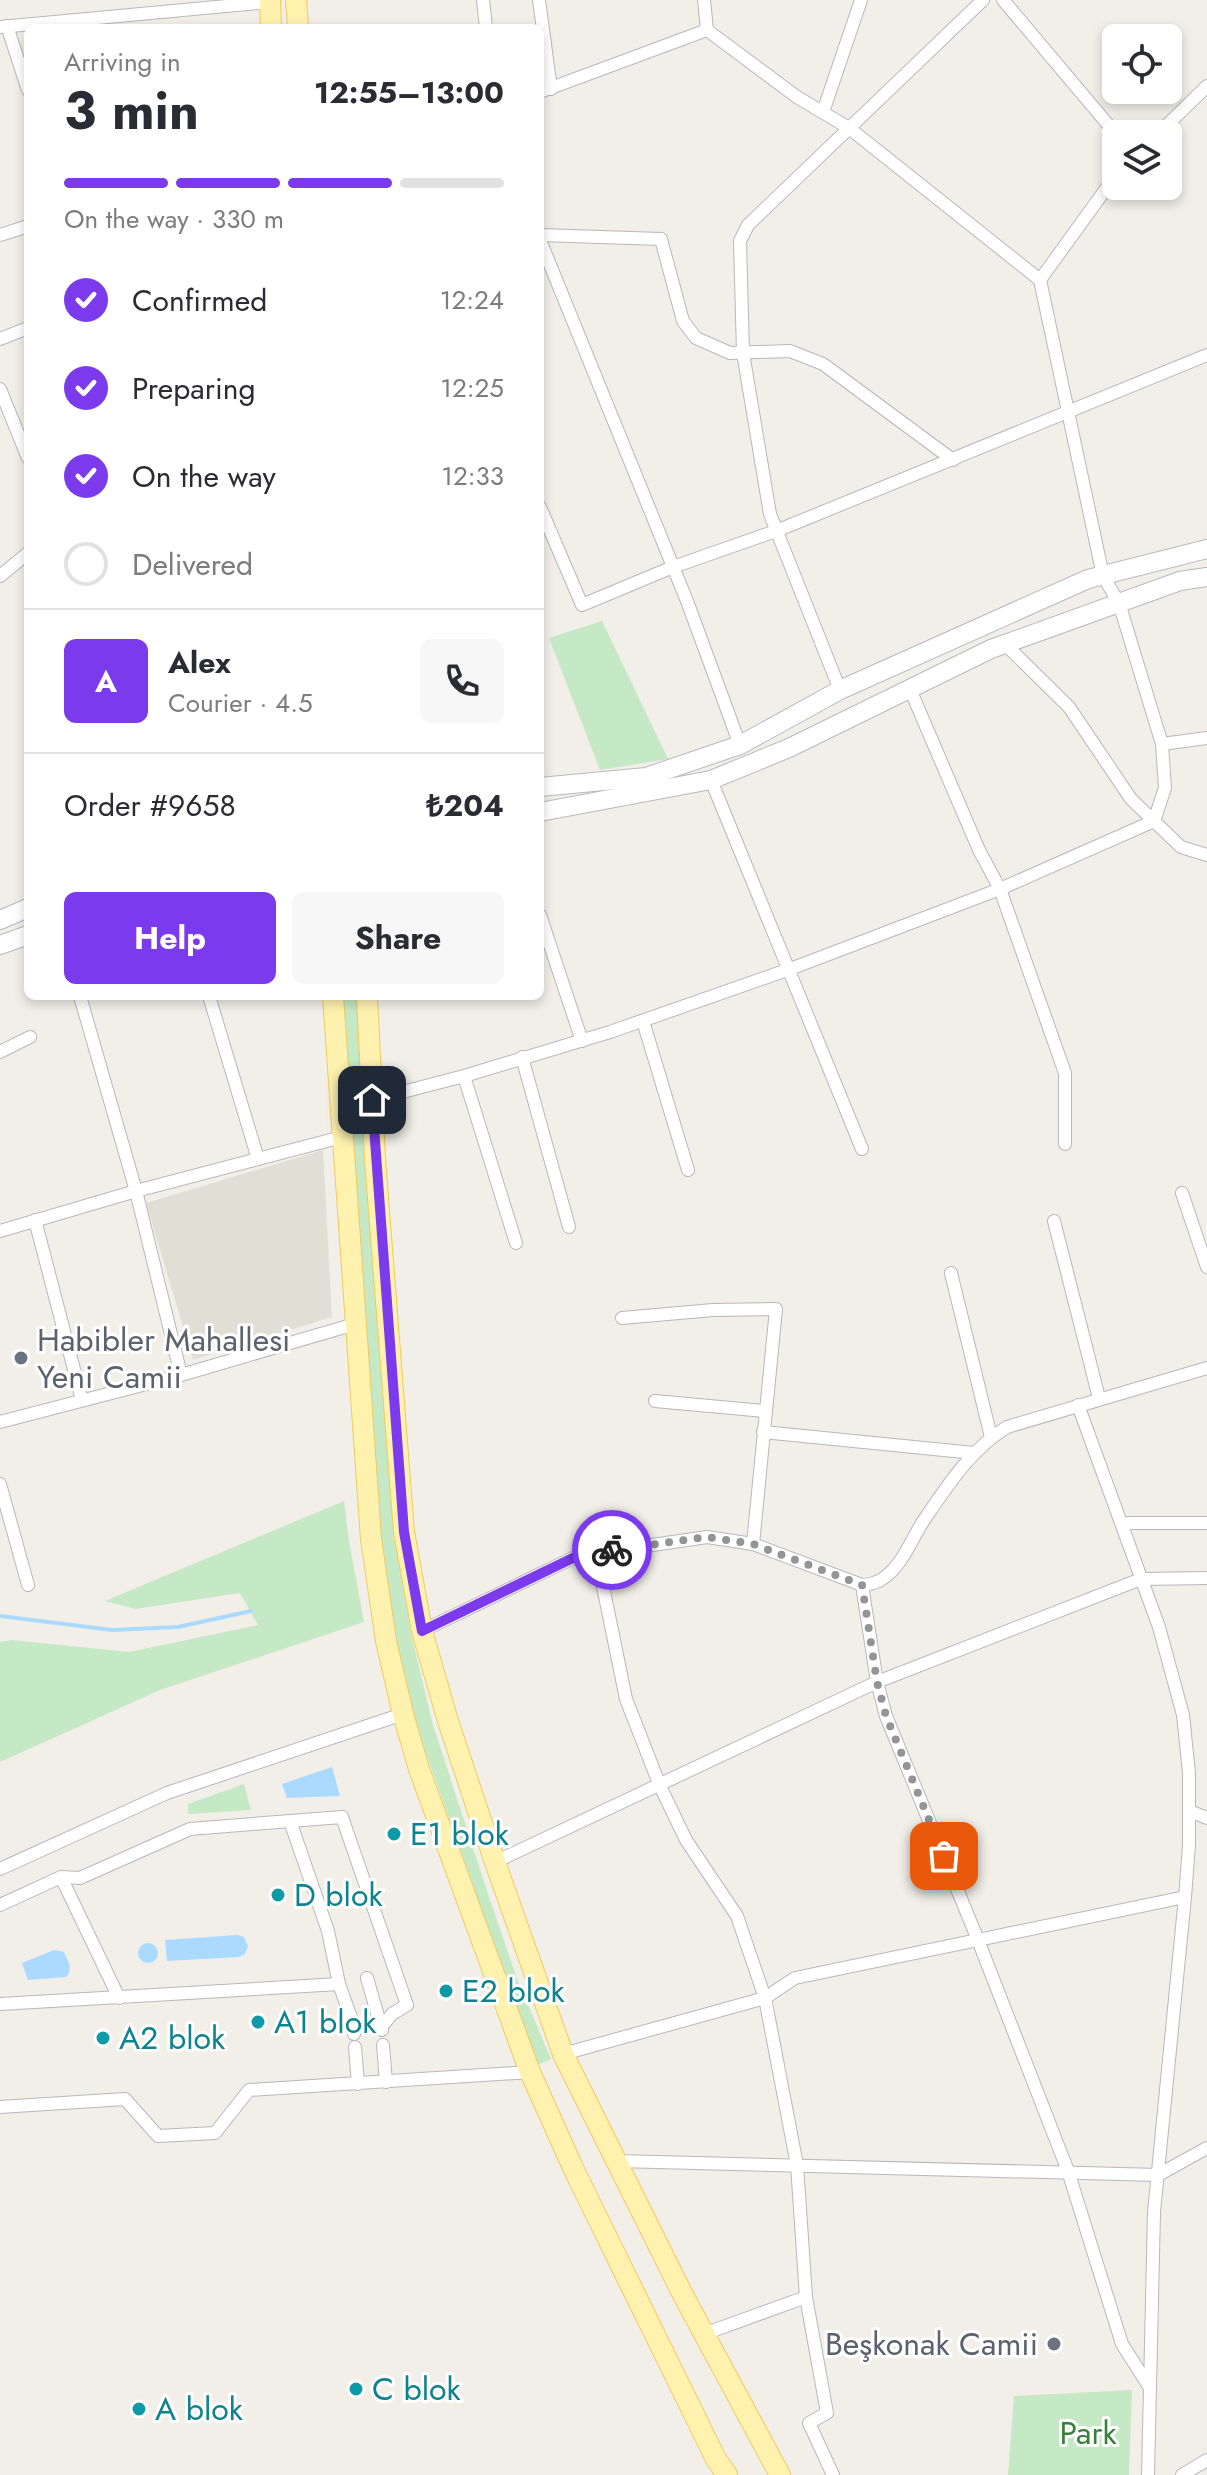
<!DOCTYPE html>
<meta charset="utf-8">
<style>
body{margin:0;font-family:Jost,sans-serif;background:#f7f7f7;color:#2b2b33;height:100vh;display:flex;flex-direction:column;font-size:30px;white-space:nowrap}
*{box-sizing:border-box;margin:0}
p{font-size:26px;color:#7c7c81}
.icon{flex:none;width:44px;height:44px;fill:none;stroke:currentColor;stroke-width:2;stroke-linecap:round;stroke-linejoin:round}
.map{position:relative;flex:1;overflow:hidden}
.sheet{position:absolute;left:24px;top:24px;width:520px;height:976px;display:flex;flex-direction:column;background:#fff;border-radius:12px;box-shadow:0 4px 12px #0003}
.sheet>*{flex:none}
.controls{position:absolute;left:1102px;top:24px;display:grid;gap:16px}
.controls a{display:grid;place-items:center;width:80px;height:80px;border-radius:12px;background:#fff;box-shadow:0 4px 12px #0003;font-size:40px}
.pin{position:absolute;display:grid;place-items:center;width:68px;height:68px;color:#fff;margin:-34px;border-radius:16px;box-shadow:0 4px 12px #0006}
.courier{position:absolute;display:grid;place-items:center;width:80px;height:80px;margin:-40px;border:6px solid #7c3aed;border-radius:50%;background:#fff;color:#222;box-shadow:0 2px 10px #0007}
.overview em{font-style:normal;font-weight:700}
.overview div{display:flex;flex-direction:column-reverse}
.overview{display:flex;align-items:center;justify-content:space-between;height:136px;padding:0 40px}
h1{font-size:52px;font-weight:700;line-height:60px}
.bar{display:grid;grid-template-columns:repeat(4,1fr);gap:12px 8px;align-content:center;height:96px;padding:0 40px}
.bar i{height:10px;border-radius:6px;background:#e1e1e2}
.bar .on{background:#7c3aed}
.bar p{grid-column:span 4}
.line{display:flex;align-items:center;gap:20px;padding:0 40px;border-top:2px solid #e1e1e2}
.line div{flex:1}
.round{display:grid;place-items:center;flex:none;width:84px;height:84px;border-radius:12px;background:#f7f7f7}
ol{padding:0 40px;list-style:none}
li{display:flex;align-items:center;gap:24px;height:88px}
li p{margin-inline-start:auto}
li .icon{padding:8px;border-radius:50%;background:#7c3aed;color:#fff;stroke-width:4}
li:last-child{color:#7c7c81}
li i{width:44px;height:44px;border:4px solid #e1e1e2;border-radius:50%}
.cta{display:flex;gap:16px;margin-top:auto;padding:16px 40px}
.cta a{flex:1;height:92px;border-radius:12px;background:#7c3aed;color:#fff;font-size:32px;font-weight:700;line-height:92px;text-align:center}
.cta a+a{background:#f7f7f7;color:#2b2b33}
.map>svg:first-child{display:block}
.education{fill:#e1ded6}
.green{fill:#c5e8c5}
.water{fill:#aadaff}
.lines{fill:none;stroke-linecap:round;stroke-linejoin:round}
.stream{stroke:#aadaff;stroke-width:4}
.street-casing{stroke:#b5b8bc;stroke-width:14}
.secondary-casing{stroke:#b6babf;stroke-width:20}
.primary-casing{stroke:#f2c960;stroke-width:22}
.street{stroke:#fff;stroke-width:12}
.secondary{stroke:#fff;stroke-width:18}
.primary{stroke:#fff2af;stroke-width:20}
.done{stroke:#929495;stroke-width:8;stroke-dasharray:0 14.4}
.route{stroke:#7c3aed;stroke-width:10}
.worship-dot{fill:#6b7280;stroke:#fff;stroke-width:3}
.culture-dot{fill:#0f9aa8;stroke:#fff;stroke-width:3}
.labels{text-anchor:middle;stroke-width:6;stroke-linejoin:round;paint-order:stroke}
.worship-label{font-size:32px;fill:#5b616d;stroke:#fff;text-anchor:start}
.culture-label{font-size:32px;fill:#0d838f;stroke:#fff;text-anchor:start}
.park-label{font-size:32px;fill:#348238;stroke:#fff}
</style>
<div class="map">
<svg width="1207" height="2475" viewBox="0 0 1207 2475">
<rect width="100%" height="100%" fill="#f1efe8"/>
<path class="education" d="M323 1150 332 1317 193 1360 146 1203Z"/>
<g class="green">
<path d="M602 621 668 759 600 770 549 638Z"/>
<path d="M343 996H358L394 1533 411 1634 433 1725 488 1894 517 1979 551 2059 537 2065 417 1728 396 1637 379 1536Z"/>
<path d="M344 1501 349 1541 364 1622 160 1690 0 1762V1642L11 1640 129 1652 258 1625 240 1593 135 1609 105 1601Z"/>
<path d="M244 1784 251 1810 188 1814V1804Z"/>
<path d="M1132 2390 1129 2475H1008L1014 2396Z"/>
</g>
<g class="water">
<path d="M332 1767 340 1796 287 1798 282 1784Z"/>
<path d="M237 1935 244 1937 248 1946 245 1954 239 1957 167 1961 165 1940Z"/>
<circle cx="148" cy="1953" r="10"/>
<path d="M54 1950 64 1952C68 1962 74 1969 66 1977L28 1980 22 1963Z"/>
</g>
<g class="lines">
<path class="stream" d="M0 1616 112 1630 178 1627 251 1611"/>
<defs>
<g id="street">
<path d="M483 0 486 28"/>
<path d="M539 0 551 89"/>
<path d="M1003 0 1116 134"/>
<path d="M7 26 28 90"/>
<path d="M0 27 270 2"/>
<path d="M707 30 797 97 849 128 1040 280"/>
<path d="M540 92 707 30 704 0"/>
<path d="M823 112 861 0"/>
<path d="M1158 134 1207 86"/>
<path d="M0 235 28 226"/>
<path d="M540 235 661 239 683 321 696 338 730 353 790 351 823 364 953 460"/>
<path d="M540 240 687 601 740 745"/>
<path d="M0 339 28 328"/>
<path d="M0 389 28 458"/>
<path d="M540 507 582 605 673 567 776 531 1207 355"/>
<path d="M0 576 28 553"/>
<path d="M1005 644 1069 707 1131 799 1181 847 1207 855"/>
<path d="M910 689 979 850 1000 889 1065 1073V1144"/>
<path d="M840 690 770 514 743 353 740 241 748 225 983 0"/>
<path d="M1162 744 1207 738"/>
<path d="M711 780 862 1149"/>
<path d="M540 915 582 1041"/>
<path d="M80 996 136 1191 181 1375"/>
<path d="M209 996 258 1159"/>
<path d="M643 1021 688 1170"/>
<path d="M0 1052 30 1037"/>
<path d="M522 1057 569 1227"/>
<path d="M464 1076 516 1243"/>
<path d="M372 1100 464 1076 610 1032 790 969 1000 889 1154 821 1165 788 1162 744 1119 603 1103 576 1040 280 1116 175"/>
<path d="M1182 1193 1207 1267"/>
<path d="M35 1220 82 1400"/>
<path d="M1054 1221 1099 1398"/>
<path d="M0 1231 136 1191 342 1137"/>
<path d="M951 1273 991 1437"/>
<path d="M622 1318 713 1310 776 1309 753 1544"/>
<path d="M655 1401 765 1411"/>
<path d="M1078 1405 1159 1627 1183 1715 1189 1773V1845L1185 1897 1154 2212 1148 2475"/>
<path d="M0 1422 181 1375 355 1324"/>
<path d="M763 1432 974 1453"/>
<path d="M0 1484 28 1585"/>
<path d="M1122 1523H1207"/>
<path d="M596 1552 626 1699 660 1786 686 1840 737 1916 765 1998 797 2165 806 2297 827 2413 809 2423 833 2475"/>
<path d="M862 1585 877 1682 886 1716 978 1940 1068 2171 1122 2344 1150 2388"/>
<path d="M422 1631 577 1556 707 1537 753 1544 862 1585C870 1584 878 1583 885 1577 903 1564 912 1538 924 1520 947 1486 972 1448 1007 1427L1207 1368"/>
<path d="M1189 1811 1207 1818"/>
<path d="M495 1862 877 1682 1141 1579 1207 1578"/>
<path d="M0 1869 167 1793 403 1714"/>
<path d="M61 1877 119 1998"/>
<path d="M0 1905 61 1877 80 1878 190 1829 290 1821"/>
<path d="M367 1978 382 2030"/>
<path d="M0 2004 339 1984"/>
<path d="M354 2034 353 2023 339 1984 328 1931 290 1821 342 1817 407 2005 392 2014 382 2026"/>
<path d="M383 2045 386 2082"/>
<path d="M355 2047 358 2084"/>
<path d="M563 2054 765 1998 795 1978 1185 1897"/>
<path d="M0 2107 125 2099 158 2136 215 2133 249 2090 530 2072"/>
<path d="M617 2161 1158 2175 1207 2148"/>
<path d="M704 2334 806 2297"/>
<path d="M1182 2475 1207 2460"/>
</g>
<g id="secondary">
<path d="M540 787 646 777 740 745 840 690 1088 579 1207 549"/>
<path d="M540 812 711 780 789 748 991 649 1180 581 1207 577"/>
<path d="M0 920 28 908"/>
<path d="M0 945 28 935"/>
</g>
<g id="primary">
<path d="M270 0 271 28"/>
<path d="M296 0 298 28"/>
<path d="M333 996 371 1539 386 1641 403 1714 419 1769 530 2072 575 2172 716 2459 727 2475"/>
<path d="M367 996 375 1159 404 1532 422 1631 448 1721 495 1862 563 2054 682 2293 780 2475"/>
</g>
</defs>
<use href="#street" class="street-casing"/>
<use href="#secondary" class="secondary-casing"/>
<use href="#primary" class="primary-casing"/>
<use href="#street" class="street"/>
<use href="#secondary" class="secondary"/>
<use href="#primary" class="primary"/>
</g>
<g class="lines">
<path class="done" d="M612 1550 707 1537 753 1544 862 1585 877 1682 886 1716 944 1856"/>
<path class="route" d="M372 1100 404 1532 422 1631 577 1556 612 1550"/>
</g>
<g class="worship-dot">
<circle cx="21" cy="1358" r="8"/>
<circle cx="1054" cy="2344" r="8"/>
</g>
<g class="culture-dot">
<circle cx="394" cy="1834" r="8"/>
<circle cx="278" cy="1895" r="8"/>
<circle cx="446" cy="1991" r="8"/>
<circle cx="258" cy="2022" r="8"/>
<circle cx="103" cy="2038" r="8"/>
<circle cx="356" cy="2389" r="8"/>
<circle cx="139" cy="2409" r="8"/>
</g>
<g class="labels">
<g class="worship-label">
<text x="37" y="1351">Habibler Mahallesi<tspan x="37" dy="37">Yeni Camii</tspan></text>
<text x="1038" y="2355" text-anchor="end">Beşkonak Camii</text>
</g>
<g class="culture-label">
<text x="410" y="1845">E1 blok</text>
<text x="294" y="1906">D blok</text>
<text x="462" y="2002">E2 blok</text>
<text x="274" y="2033">A1 blok</text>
<text x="119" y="2049">A2 blok</text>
<text x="372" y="2400">C blok</text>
<text x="155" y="2420">A blok</text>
</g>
<g class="park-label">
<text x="1088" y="2444">Park</text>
</g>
</g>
</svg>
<div class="controls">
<a><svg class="icon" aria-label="locate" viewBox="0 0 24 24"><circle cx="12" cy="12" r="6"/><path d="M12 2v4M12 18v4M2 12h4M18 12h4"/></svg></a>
<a><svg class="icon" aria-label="layers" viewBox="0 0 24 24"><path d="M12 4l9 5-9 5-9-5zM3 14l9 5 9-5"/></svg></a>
</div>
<div class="pin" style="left:944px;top:1856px;background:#ea580c"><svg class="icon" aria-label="bag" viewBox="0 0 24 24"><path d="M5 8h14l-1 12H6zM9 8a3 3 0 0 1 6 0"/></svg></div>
<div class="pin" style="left:372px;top:1100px;background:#1f2937"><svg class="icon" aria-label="home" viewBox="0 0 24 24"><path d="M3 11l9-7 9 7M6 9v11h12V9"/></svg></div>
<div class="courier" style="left:612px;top:1550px"><svg class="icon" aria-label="bike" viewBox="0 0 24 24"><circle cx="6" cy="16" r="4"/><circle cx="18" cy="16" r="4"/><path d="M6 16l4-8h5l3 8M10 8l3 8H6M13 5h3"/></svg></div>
<section class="sheet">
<div class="overview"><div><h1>3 min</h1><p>Arriving in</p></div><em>12:55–13:00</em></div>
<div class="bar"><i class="on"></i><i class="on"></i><i class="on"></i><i></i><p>On the way · 330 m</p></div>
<ol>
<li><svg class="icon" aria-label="check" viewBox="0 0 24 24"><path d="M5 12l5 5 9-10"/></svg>Confirmed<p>12:24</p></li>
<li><svg class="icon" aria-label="check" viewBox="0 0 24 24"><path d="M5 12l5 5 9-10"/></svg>Preparing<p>12:25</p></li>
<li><svg class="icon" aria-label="check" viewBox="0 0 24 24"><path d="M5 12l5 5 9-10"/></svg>On the way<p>12:33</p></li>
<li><i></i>Delivered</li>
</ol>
<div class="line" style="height:144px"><b class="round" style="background:#7c3aed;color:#fff">A</b><div><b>Alex</b><p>Courier · 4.5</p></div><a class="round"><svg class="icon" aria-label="phone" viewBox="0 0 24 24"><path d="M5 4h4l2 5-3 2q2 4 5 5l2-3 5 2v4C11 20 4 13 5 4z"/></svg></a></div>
<div class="line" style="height:104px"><div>Order #9658</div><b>₺204</b></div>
<div class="cta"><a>Help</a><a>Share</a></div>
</section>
</div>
